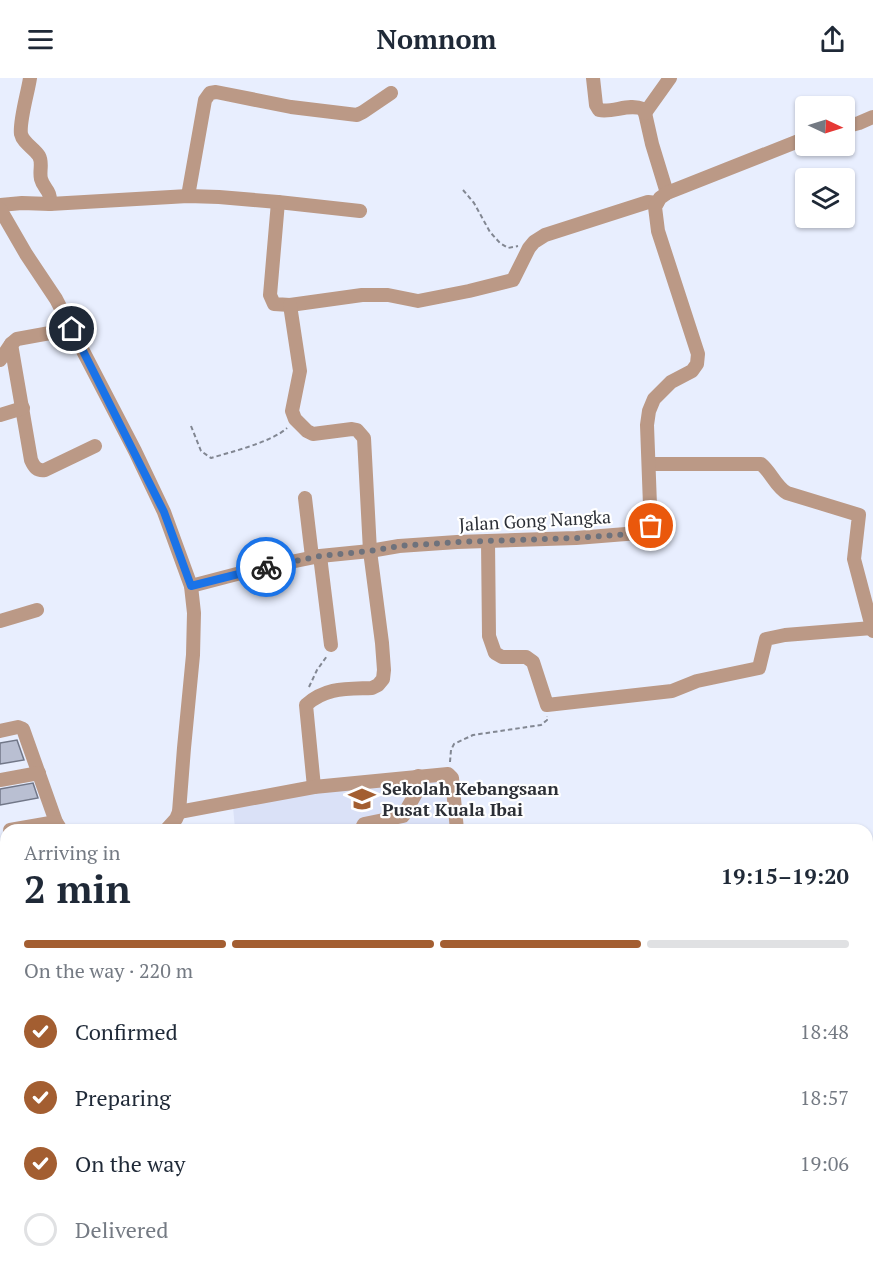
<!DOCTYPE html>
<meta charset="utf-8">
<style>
body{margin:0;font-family:"PT Serif",serif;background:#f2f2f3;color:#1f2937;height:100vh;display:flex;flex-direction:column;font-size:22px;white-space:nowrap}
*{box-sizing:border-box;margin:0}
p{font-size:20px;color:#747a83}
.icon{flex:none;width:33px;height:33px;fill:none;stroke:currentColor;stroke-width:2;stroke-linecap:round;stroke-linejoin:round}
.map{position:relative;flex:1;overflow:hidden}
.sheet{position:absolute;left:0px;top:746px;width:873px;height:452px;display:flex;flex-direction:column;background:#fff;border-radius:18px 18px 0 0;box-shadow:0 2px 4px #0004}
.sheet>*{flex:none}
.needle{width:39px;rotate:94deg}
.controls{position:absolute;left:795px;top:18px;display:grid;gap:12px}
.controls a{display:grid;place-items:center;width:60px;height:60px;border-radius:6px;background:#fff;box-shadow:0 2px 4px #0004;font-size:30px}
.pin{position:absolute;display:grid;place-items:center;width:51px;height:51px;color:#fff;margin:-26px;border:3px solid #fff;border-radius:50%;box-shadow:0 2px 6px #0007}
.courier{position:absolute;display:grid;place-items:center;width:60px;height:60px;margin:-30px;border:4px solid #1a73e8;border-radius:50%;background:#fff;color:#222;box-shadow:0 2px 8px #0007}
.overview em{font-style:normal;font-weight:700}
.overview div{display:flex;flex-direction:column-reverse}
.overview{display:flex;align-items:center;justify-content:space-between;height:102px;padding:0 24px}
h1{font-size:39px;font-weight:700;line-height:45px}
.bar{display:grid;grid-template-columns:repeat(4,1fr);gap:9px 6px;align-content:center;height:72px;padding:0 24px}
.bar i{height:8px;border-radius:4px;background:#e0e1e3}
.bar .selected{background:#a35e31}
.bar p{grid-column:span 4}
ol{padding:0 24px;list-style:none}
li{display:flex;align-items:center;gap:18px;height:66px}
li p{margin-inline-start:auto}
li .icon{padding:6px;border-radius:50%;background:#a35e31;color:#fff;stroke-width:4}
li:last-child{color:#747a83}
li i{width:33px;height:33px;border:3px solid #e0e1e3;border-radius:50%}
header{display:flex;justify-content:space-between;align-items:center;height:78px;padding:0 24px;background:#fff;font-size:27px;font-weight:700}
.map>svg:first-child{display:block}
.built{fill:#dae1f7}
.building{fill:#b9bfd2;stroke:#717788;stroke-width:1.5}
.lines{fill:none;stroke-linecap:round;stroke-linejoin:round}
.path{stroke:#828792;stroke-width:2;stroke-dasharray:4.5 3;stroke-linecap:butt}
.minor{stroke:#bb9986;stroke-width:14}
.major{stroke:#8c522c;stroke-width:15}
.done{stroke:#6e727c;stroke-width:6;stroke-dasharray:0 10.8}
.route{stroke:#1a73e8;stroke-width:8}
.labels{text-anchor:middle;stroke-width:4.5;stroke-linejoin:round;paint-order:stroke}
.street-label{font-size:18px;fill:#2c2f36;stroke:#fff}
.poi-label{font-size:18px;font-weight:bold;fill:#2c2f36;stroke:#fff;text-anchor:start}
</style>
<header><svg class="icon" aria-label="menu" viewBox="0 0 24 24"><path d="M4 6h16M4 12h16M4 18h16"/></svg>Nomnom<svg class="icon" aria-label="share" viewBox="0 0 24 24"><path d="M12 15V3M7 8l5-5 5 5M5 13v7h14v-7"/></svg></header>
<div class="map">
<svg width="873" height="1196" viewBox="0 0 873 1196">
<rect width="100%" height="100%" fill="#e8eefe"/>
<path class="built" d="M448 698 453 751H235L233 729 314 714Z"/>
<g class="building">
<path d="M17 662 24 682 0 686V665Z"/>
<path d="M33 705 38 720 0 727V711Z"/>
</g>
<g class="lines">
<g class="path">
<path d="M463 112 474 125 490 154 500 165 508 170 518 168"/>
<path d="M191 348 201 373 211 380C231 374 272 364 287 350"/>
<path d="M309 609 317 592 327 578"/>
<path d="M450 684 451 672 454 666 473 657 541 647 547 642V638"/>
</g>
<g class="minor">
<path d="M30 0C28 14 19 44 21 56 23 65 34 70 39 78 43 85 39 93 41 101 44 112 51 111 50 126"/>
<path d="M593 0 596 27 599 32C613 35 629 25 643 31L645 35 652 66 667 115"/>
<path d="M645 35 670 0"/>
<path d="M844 49 859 45 873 39"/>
<path d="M188 118 205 22 210 15 216 14 291 29 357 37 363 34 391 15"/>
<path d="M278 124 270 217 274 226 290 227 362 217H388L418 223 469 213 513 202 529 170 534 164 545 157 648 124 657 125"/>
<path d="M0 127 22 125 50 126 188 118 219 119 278 124 360 133"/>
<path d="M0 131 26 176 56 221 135 373 164 434 191 508 194 535 193 577 184 670 179 734 176 741 166 752"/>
<path d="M290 227 300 293 292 333 295 341 307 353 313 356 352 351 357 352 364 360 370 473 382 565 384 592 383 601 378 607 372 610C347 611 326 609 306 627L314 709"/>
<path d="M11 266 31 382C34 389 37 393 45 392L95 368"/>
<path d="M0 282 11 266 17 261 72 251"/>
<path d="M0 337 23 330"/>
<path d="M649 386H761C771 394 776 409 787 415L859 437 854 481 873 553"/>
<path d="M305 420 312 479"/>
<path d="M488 463 489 558 495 575 502 579H526L533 584 547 627 672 613 697 603 759 590 766 561 785 557 872 550"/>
<path d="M320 478 331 567"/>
<path d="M191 508 256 491 320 478 370 473 399 468 457 464 576 460 651 454 647 347 649 333 654 321 671 304 692 293 697 286 698 276 658 153 655 129 660 120 667 115 806 60"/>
<path d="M0 543 37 532"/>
<path d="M0 653 18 649 23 651 56 744 61 752"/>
<path d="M0 702 39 695"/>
<path d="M179 734 314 709 448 696 452 700 457 752"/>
<path d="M10 752 56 744"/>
<path d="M361 752 364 746 403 738 416 715 418 698"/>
<path d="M0 803 6 802"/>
<path d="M0 826 6 834"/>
<path d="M0 971 6 979"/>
<path d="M0 1001 6 999"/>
<path d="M0 1031H6"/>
<path d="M0 1128 6 1127"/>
<path d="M0 1179 2 1189 10 1196"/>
<path d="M272 1191V1196"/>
<path d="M331 1191V1196"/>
<path d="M385 1191V1196"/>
<path d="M476 1191 477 1196"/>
<path d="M609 1191 610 1196"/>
<path d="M713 1196V1191"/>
<path d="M861 1196H862"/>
</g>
<g class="major">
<path d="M0 875 6 883"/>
<path d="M0 903 6 911"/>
<path d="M100 1196V1191"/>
<path d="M116 1196V1191"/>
</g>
</g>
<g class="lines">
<path class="done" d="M266 489 320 478 370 473 399 468 457 464 576 460 643 455 651 454V448"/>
<path class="route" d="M72 251 164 434 191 508 266 489"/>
</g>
<defs>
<symbol id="school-bare" viewBox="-9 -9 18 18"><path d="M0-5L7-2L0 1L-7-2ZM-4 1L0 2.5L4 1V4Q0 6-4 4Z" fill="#a35e31" stroke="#fff" stroke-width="2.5" paint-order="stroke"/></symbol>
</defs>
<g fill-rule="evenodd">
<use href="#school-bare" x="343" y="702" width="38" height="38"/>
</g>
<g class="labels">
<g class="street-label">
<text transform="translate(535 443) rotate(-3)" y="6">Jalan Gong Nangka</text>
</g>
<g class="poi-label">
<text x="382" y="717">Sekolah Kebangsaan<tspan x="382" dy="21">Pusat Kuala Ibai</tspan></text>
</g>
</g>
</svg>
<div class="controls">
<a><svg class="needle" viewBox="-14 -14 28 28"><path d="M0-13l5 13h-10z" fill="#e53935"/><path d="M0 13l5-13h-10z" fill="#747a83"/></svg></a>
<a><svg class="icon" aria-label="layers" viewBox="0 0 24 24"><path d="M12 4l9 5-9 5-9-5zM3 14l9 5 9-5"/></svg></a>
</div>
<div class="pin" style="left:651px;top:448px;background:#ea580c"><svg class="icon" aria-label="bag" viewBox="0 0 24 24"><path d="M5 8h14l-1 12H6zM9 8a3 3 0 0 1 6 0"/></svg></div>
<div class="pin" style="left:72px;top:251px;background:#1f2937"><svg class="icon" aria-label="home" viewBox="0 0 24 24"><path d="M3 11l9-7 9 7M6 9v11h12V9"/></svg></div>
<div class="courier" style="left:266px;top:489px"><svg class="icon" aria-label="bike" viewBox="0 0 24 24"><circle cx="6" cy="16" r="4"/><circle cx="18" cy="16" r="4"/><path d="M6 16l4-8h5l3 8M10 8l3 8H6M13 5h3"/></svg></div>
<section class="sheet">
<div class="overview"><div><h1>2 min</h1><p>Arriving in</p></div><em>19:15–19:20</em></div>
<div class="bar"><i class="selected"></i><i class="selected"></i><i class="selected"></i><i></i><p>On the way · 220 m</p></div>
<ol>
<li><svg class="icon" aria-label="check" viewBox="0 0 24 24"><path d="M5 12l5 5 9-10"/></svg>Confirmed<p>18:48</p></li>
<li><svg class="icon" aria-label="check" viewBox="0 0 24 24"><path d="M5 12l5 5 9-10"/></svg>Preparing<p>18:57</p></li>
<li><svg class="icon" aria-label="check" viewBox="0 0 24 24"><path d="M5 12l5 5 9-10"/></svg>On the way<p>19:06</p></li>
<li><i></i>Delivered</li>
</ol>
</section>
</div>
